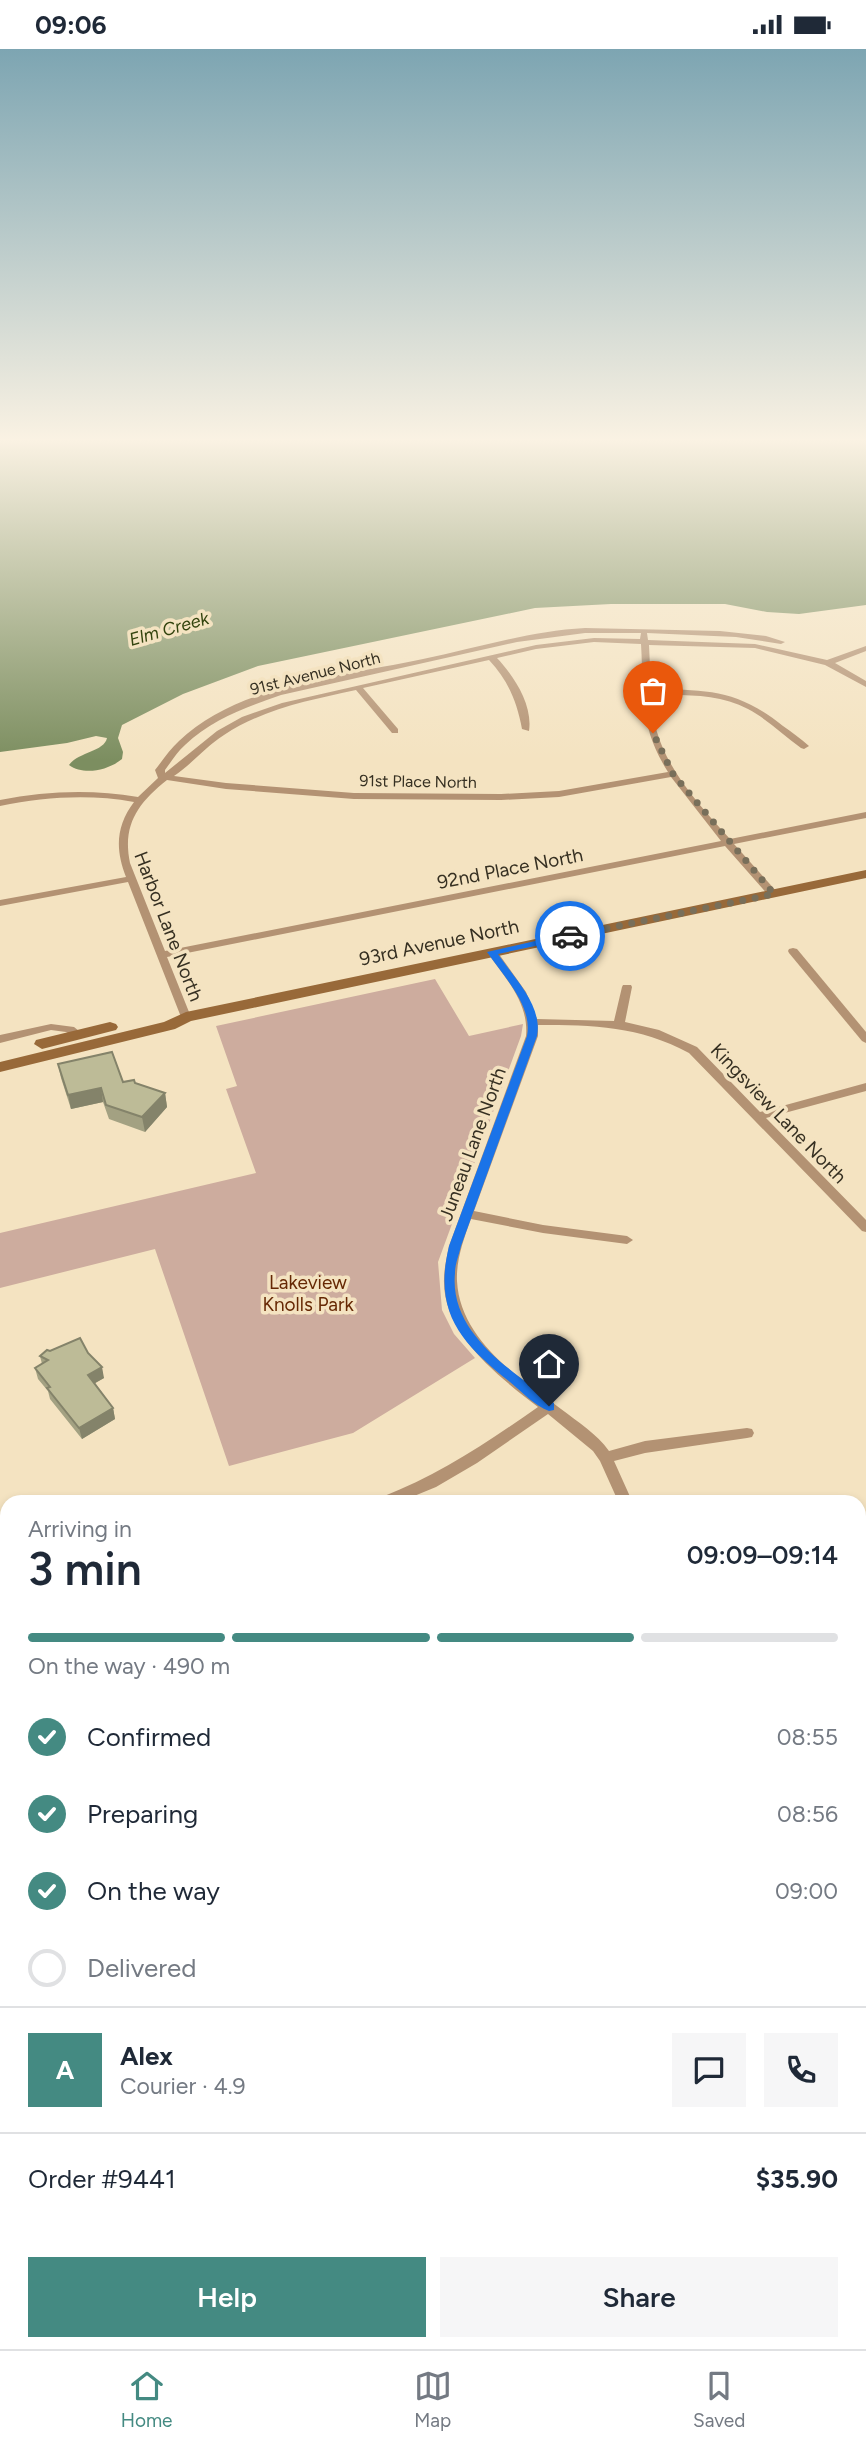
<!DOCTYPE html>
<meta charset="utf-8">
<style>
body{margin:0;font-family:Figtree,sans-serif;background:#f6f6f7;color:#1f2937;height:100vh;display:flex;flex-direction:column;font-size:26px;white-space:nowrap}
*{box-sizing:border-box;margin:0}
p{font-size:23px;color:#747a83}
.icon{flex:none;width:38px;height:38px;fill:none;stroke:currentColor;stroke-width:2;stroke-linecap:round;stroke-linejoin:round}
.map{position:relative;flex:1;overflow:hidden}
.side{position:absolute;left:0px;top:1446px;width:866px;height:856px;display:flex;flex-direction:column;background:#fff;border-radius:21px 21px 0 0;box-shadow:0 4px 10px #0003}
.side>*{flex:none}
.pin{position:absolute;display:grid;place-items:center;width:60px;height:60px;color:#fff;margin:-72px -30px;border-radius:50% 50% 50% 0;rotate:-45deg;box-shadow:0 0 7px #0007}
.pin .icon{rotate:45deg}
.courier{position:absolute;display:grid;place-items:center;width:70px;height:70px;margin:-35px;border:5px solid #1a73e8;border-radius:50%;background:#fff;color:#222;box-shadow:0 2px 9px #0007}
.head em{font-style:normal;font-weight:600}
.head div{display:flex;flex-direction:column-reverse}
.head{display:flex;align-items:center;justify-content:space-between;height:119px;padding:0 28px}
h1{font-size:46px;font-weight:600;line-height:52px}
.bar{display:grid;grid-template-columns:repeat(4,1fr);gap:10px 7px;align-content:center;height:84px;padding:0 28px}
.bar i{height:9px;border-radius:5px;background:#e0e1e3}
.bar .active{background:#448a82}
.bar p{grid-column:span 4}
.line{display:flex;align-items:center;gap:18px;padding:0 28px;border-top:2px solid #e0e1e3}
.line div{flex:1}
.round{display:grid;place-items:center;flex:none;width:74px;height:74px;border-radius:0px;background:#f6f6f7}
ol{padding:0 28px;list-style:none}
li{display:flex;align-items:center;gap:21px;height:77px}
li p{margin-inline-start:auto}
li .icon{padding:7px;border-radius:50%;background:#448a82;color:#fff;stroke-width:4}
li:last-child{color:#747a83}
li i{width:38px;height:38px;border:4px solid #e0e1e3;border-radius:50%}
.button{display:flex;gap:14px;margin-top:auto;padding:14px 28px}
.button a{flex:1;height:80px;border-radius:0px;background:#448a82;color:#fff;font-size:28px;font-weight:600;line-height:80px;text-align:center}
.button a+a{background:#f6f6f7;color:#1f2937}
.status{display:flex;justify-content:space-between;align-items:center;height:49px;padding:0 35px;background:#fff;direction:ltr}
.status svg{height:19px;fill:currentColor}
.tabs{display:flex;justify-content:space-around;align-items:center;height:98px;border-top:2px solid #e0e1e3;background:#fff;font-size:19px;color:#747a83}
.tabs a{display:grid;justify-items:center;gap:4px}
.tabs .active{color:#448a82}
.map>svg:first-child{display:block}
.green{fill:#cdac9e}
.water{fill:#7c8e60}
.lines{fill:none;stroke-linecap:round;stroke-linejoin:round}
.stream{stroke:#7c8e60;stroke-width:5}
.street{fill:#b39273;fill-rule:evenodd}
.secondary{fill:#986939;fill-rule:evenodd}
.wall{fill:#a3a182}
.shaded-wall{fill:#84836a}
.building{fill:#bdbb97;stroke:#84836a;stroke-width:2}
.route{fill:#1a73e8}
.done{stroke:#786f5a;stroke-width:7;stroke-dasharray:0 12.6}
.labels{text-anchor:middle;stroke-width:7;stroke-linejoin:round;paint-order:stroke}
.far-street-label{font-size:16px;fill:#363022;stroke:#f4e3c1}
.far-water-label{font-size:18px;font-style:italic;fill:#33440e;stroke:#f4e3c1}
.street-label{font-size:19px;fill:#363022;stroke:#f4e3c1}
.park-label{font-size:19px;fill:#662804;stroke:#f4e3c1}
</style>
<div class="status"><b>09:06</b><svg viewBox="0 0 49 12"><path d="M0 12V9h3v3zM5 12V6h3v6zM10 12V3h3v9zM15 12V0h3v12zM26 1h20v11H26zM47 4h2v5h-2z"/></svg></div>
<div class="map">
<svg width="866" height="2300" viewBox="0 0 866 2300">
<rect width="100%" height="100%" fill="#f4e3c1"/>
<g class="green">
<path d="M435 930 469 987 523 975 521 987 438 1213 442 1261 454 1285 475 1309 353 1384 229 1417 155 1200 0 1239V1184L256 1124 226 1040 237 1037 216 977Z"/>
<path d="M859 1634 866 1635V2045L859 2041Z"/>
<path d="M0 1664 7 1697V1911L0 1914Z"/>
<path d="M7 2205V2294H130L132 2300H0V2208Z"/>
<path d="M424 2294H843L848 2300H415Z"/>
</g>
<path class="water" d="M0 389H866V556L799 565 767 563 725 555H611L535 559 258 617 183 645 122 676 118 689 123 703 122 710C109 721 84 727 69 716 78 703 104 703 107 689L96 687 67 694 0 703Z"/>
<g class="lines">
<path class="stream" d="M859 1821 866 1827"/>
<g class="street">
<path d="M585 579 720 582 766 587 785 593 781 595 736 588 647 584 648 591 755 595 827 611 866 597V602L835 614 866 632V638L825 616 755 599 649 596 651 640C707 641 737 640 783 677 792 683 801 690 809 697L804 700 801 699C783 686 767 670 748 660 718 644 684 646 651 646 653 658 653 671 657 683 669 724 702 759 730 790L866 763V769L734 795 777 843V847H769L725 797 167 908 191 968 186 971 181 968 128 833 0 857V851L126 828C115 800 116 777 134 753 89 745 45 748 0 757V751C46 742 91 740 138 748L158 729 155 721C163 711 170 700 179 692 239 634 345 627 423 610 477 599 529 582 585 579ZM585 584H641L640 590 594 589 536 596 282 654 242 668 217 682 165 724V721C171 713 177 703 185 696 212 670 247 658 281 646L517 593ZM594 593 641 595C644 646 639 677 668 723L559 742 501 745 354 744 226 734 174 727C192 715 205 698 224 686 263 660 310 651 356 641L392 684H398V680L363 639 489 611C508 631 517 653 522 680L529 682C533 656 514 627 497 609L536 600ZM671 728 721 792 165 902 130 814C122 776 138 754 167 731L226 740 354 750 501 751 559 748Z"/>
<path d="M793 899 797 900 866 983V994L862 992 789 904 788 902 789 900Z"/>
<path d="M492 900 496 901 526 943 537 970 614 972 622 938 623 936H631L632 938 625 973 659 981 697 998 760 1063 866 1034V1042L766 1069 866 1171V1183L862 1182 689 1004C639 977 594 976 538 976V987L474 1162 543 1176 627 1187 633 1191 627 1195 543 1184 471 1170C464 1189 456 1211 457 1232 460 1291 519 1329 561 1360 578 1373 597 1385 609 1402L645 1392 747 1379 752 1380 754 1384 752 1388 747 1389 645 1404 614 1412 632 1452H618L600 1412 593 1402 548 1365 477 1414 436 1438 402 1452H380L382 1448C439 1426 488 1393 538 1358 499 1328 442 1284 444 1230 444 1219 447 1208 449 1197L526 987C529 953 505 929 487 903Z"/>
<path d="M51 975 74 978 84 986 78 989 66 983 51 981 0 994V986Z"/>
<path d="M859 1527 866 1529V1541L859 1539Z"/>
<path d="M7 2037V2055L0 2058V2040Z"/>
<path d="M859 2192 866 2195V2215L859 2212Z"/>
<path d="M303 2294H334L332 2300H301Z"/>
</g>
<g class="secondary">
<path d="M866 821V829L191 972 175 980 0 1023V1013L164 973 186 963Z"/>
<path d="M110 973 116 975 118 978 116 981 42 1000 34 995 36 991Z"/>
<path d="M0 1522 7 1524V1570L0 1568Z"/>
<path d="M158 2294H188L189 2300H159Z"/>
</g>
</g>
<g class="wall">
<path d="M58 1015 123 1033 135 1034 165 1044 167 1058 145 1083 109 1070 103 1053 71 1060 61 1029Z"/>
<path d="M50 1302 88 1304 104 1329 95 1334 113 1359 115 1370 82 1390 50 1350 48 1342 38 1330 35 1319 42 1315 40 1307Z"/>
</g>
<g class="shaded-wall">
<path d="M101 1039 103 1053 71 1060 68 1046Z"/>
<path d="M165 1044 167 1058 145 1083 142 1068Z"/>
<path d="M102 1318 104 1329 90 1337 88 1326Z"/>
<path d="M113 1359 115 1370 82 1390 79 1379Z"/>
</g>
<g class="building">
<path d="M112 1003 123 1033 134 1031 135 1034 165 1044 142 1068 106 1056 101 1039 68 1046 58 1015Z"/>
<path d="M80 1289 88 1304 102 1318 88 1326 113 1359 79 1379 47 1339 50 1338 35 1319 48 1311 40 1307 47 1301 50 1302Z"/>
</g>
<linearGradient id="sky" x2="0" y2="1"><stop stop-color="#7da5b2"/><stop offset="0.55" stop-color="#faf2e3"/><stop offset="1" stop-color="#faf2e3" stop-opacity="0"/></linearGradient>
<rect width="866" height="711" fill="url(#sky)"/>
<path class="route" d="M570 884 574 887 573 889 498 905C514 929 543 957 537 987L461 1197C459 1206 455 1215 455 1224 449 1285 513 1322 554 1354V1361L549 1362C535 1357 522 1343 510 1333 461 1294 433 1264 449 1197L527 987C533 957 504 928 487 903Z"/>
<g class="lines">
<path class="done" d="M570 887 774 845 673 725 653 684"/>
</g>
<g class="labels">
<g class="far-street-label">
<text transform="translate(315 624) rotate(-14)" y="6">91st Avenue North</text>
<text transform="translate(418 732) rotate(1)" y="6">91st Place North</text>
</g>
<g class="far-water-label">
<text transform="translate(169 580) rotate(-16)" y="6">Elm Creek</text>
</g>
<g class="street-label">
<text transform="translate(510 819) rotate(-11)" y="7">92nd Place North</text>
<text transform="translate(169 877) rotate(69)" y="7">Harbor Lane North</text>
<text transform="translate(439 893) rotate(-12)" y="7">93rd Avenue North</text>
<text transform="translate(779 1064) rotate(46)" y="7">Kingsview Lane North</text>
<text transform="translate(472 1095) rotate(-70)" y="7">Juneau Lane North</text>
</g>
<g class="park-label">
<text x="308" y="1240">Lakeview<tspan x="308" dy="22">Knolls Park</tspan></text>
</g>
</g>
</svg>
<div class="pin" style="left:653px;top:684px;background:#ea580c"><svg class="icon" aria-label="bag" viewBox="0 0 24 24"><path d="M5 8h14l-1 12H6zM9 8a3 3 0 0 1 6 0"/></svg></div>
<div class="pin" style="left:549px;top:1357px;background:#1f2937"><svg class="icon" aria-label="home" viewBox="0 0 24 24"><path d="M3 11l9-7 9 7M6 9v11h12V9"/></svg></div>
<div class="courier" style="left:570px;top:887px"><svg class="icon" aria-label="car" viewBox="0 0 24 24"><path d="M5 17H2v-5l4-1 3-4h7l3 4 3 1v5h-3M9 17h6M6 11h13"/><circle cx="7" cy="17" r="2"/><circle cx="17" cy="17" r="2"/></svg></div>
<section class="side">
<div class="head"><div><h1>3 min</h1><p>Arriving in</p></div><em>09:09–09:14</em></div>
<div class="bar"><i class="active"></i><i class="active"></i><i class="active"></i><i></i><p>On the way · 490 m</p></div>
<ol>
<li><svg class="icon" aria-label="check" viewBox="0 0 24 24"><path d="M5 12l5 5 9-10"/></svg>Confirmed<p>08:55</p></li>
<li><svg class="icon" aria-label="check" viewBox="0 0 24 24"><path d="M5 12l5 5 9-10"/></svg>Preparing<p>08:56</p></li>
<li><svg class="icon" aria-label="check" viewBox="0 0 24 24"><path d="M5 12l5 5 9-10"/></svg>On the way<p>09:00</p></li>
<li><i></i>Delivered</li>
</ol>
<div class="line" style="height:126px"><b class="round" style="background:#448a82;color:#fff">A</b><div><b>Alex</b><p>Courier · 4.9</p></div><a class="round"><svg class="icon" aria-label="chat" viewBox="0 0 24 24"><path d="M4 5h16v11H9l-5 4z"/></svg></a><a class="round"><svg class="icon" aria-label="phone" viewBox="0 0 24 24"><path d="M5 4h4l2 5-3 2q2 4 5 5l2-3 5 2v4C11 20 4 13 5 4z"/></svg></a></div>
<div class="line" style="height:91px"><div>Order #9441</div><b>$35.90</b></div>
<div class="button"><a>Help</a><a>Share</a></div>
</section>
</div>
<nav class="tabs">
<a class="active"><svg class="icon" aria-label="home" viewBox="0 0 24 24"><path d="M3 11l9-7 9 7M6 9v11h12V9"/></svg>Home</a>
<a><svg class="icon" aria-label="map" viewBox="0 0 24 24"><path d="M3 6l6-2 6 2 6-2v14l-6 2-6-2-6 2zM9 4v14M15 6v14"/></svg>Map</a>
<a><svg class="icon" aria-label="saved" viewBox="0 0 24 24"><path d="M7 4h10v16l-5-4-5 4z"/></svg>Saved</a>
</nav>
